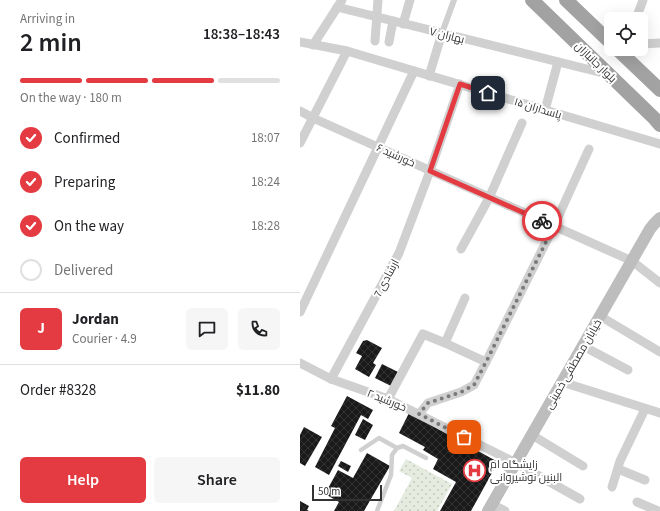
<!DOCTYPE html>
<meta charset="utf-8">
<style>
body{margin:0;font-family:"Source Sans 3",Cairo,sans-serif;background:#f6f6f6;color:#202124;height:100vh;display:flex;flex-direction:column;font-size:15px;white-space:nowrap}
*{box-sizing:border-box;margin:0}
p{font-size:13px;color:#757577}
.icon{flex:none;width:22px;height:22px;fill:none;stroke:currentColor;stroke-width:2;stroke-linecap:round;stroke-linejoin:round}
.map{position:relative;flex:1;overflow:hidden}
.panel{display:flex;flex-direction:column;background:#fff;width:300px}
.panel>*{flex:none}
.tools{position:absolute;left:304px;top:12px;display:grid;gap:8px}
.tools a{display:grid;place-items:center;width:44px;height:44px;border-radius:6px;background:#fff;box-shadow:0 4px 16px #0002;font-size:20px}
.scale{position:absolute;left:12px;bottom:10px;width:70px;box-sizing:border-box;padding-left:4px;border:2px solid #333;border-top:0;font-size:11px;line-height:14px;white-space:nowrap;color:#333;-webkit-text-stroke:3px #fff;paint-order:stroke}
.pin{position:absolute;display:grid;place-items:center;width:34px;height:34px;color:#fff;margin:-17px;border-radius:8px;box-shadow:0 2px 6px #0006}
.courier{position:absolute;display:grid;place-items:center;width:40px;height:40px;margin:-20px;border:3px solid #e33b41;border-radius:50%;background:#fff;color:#222;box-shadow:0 1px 5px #0007}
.head em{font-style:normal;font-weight:600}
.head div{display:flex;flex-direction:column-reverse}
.head{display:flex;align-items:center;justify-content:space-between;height:68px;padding:0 20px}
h1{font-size:26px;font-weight:600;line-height:30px}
.bar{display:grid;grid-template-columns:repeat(4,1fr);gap:6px 4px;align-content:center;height:48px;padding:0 20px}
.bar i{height:5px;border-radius:3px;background:#e0e0e0}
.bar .active{background:#e33b41}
.bar p{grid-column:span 4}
.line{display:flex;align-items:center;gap:10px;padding:0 20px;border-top:1px solid #e0e0e0}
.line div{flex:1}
.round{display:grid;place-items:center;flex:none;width:42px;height:42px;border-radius:6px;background:#f6f6f6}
ol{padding:0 20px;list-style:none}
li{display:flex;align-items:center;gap:12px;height:44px}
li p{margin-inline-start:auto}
li .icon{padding:4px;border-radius:50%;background:#e33b41;color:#fff;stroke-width:4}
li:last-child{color:#757577}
li i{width:22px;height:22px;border:2px solid #e0e0e0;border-radius:50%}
.cta{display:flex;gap:8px;margin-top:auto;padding:8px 20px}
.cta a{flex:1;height:46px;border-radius:6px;background:#e33b41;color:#fff;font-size:16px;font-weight:600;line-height:46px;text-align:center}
.cta a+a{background:#f6f6f6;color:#202124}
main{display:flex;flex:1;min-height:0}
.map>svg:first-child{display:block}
.garden{fill:url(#garden-dots)}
.building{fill:url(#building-cross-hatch)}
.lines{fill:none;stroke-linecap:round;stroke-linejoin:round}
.service{stroke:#d0d0d0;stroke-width:4.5}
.pedestrian{stroke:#d0d0d0;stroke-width:6}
.minor{stroke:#d0d0d0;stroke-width:9}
.secondary{stroke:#bdbdbd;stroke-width:12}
.trunk{stroke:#a2a2a2;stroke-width:14}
.done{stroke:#7a7a7a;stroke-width:4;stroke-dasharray:0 7.2}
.route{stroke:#e33b41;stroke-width:5}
.labels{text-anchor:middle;stroke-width:4;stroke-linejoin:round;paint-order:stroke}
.street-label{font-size:11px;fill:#333;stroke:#fff}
.poi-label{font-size:11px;fill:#333;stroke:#fff;text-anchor:start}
</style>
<main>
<section class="panel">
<div class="head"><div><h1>2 min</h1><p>Arriving in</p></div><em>18:38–18:43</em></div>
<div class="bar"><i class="active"></i><i class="active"></i><i class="active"></i><i></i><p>On the way · 180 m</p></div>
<ol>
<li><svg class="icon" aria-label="check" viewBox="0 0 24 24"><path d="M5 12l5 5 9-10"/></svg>Confirmed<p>18:07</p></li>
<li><svg class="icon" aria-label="check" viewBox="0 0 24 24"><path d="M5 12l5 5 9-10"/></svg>Preparing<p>18:24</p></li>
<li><svg class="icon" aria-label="check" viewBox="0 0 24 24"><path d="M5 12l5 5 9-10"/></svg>On the way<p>18:28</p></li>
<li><i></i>Delivered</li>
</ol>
<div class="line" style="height:72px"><b class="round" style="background:#e33b41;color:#fff">J</b><div><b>Jordan</b><p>Courier · 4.9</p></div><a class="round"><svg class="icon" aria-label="chat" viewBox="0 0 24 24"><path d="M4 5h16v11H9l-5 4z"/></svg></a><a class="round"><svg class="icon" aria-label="phone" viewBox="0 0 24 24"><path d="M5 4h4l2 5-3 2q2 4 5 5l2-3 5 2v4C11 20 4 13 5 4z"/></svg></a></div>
<div class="line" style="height:52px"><div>Order #8328</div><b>$11.80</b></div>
<div class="cta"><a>Help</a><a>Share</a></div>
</section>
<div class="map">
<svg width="360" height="511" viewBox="0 0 360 511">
<defs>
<pattern id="garden-dots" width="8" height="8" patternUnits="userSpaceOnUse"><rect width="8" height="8" fill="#e5ebdf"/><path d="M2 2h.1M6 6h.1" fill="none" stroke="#c5cac0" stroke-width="1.8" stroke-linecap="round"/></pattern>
<pattern id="building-cross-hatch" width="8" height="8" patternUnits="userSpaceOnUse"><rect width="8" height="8" fill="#1a1a1a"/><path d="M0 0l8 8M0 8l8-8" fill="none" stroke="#333"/></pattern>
</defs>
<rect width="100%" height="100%" fill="#fff"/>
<path class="garden" d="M106 459 152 484 137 511H94L112 478 99 471Z"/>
<g class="building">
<path d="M67 340 82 348 73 363 76 365 69 377 55 369 62 356 56 353 63 341Z"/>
<path d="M82 364 98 372 91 386 75 378Z"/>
<path d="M47 396 73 410 68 419 61 415 29 475 15 467 35 428 31 426Z"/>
<path d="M109 413 198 462 171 511H140L156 482 133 469 138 459 123 450 125 447 99 433Z"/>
<path d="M63 419 73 425 65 440 55 435Z"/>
<path d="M4 427 22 437 5 466 0 463V435Z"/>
<path d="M67 453 90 466 64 511H34L39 502 25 494 38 470 53 478Z"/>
<path d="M41 461 51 466 48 472 38 466Z"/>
<path d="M0 501 9 506 7 510 9 511H0Z"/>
</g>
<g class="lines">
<g class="service">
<path d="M61 450 79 438 97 448"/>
<path d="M77 511 91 475 92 455 97 448 103 446 126 458"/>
</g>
<path class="pedestrian" d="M142 33 154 0"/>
<g class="minor">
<path d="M37 7 307 74"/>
<path d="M336 19 343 0"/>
<path d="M103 24 110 0"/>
<path d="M75 41 78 0"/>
<path d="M0 42 47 51 360 144"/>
<path d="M89 42 93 21"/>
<path d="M341 44 360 43"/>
<path d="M13 45 42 0"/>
<path d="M129 76 142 33"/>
<path d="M245 110 258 62"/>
<path d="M0 111 13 118 332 261 360 283"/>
<path d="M0 143 47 51"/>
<path d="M161 249 189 198 222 123"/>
<path d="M0 312 114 71"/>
<path d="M300 316 360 352"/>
<path d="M145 343 165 298"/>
<path d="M283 346 328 370"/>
<path d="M0 363 31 379 88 399 216 463 280 499"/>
<path d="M31 379 99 253 130 171 160 84"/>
<path d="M262 382 360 413"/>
<path d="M88 399 123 334 145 343 186 362"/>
<path d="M119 414 128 403 161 392 174 385 186 362 254 226 289 149"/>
<path d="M232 435 283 466"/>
<path d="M318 469 345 480"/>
<path d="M312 487 320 461 345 409"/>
<path d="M337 502 358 511"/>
<path d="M192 504 205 511"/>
</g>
<path class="secondary" d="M188 511 350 229 354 224 360 218"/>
<g class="trunk">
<path d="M232 0 354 118 360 125"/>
<path d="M266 0 311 43"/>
<path d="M317 49 360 90"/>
</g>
</g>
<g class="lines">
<path class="done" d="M164 437 119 414 128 403 161 392 174 385 186 362 254 226 242 221"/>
<path class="route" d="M188 93 160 84 130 171 242 221"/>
</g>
<defs>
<symbol id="hospital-ring" viewBox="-11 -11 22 22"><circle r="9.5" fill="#fff" stroke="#e33b41" stroke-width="1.5"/><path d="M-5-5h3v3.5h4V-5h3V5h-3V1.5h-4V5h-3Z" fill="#e33b41"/></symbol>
</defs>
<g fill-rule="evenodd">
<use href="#hospital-ring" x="162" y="458" width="25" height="25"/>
</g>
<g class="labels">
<g class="street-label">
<text transform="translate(147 35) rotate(14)" y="4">بهاران ۷</text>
<text transform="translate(296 62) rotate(44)" y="4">بلوار جانبازان</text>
<text transform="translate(238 108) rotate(17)" y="4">پاسداران ۱۵</text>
<text transform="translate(96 155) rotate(24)" y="4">خورشید ۶</text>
<text transform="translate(86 278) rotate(-62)" y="4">ارشادی 7</text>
<text transform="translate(273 364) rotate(-60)" y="4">خیابان مصطفی خمینی</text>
<text transform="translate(87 400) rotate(22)" y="4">خورشید ۲</text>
</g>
<g class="poi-label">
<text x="190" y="468">زایشگاه ام<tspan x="190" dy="13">البنین نوشیروانی</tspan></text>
</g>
</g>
</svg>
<div class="tools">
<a><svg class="icon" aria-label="locate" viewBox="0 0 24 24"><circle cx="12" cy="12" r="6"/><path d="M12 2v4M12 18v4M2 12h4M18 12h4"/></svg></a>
</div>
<div class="scale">50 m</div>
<div class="pin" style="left:164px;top:437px;background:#ea580c"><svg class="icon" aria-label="bag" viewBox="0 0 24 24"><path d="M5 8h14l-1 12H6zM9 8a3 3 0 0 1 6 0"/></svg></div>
<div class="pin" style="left:188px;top:93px;background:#1f2937"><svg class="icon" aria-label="home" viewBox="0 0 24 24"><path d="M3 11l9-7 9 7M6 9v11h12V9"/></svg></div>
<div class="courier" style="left:242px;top:221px"><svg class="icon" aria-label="bike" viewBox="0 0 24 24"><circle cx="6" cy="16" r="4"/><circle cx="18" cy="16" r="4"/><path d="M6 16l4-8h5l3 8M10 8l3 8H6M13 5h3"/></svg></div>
</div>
</main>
